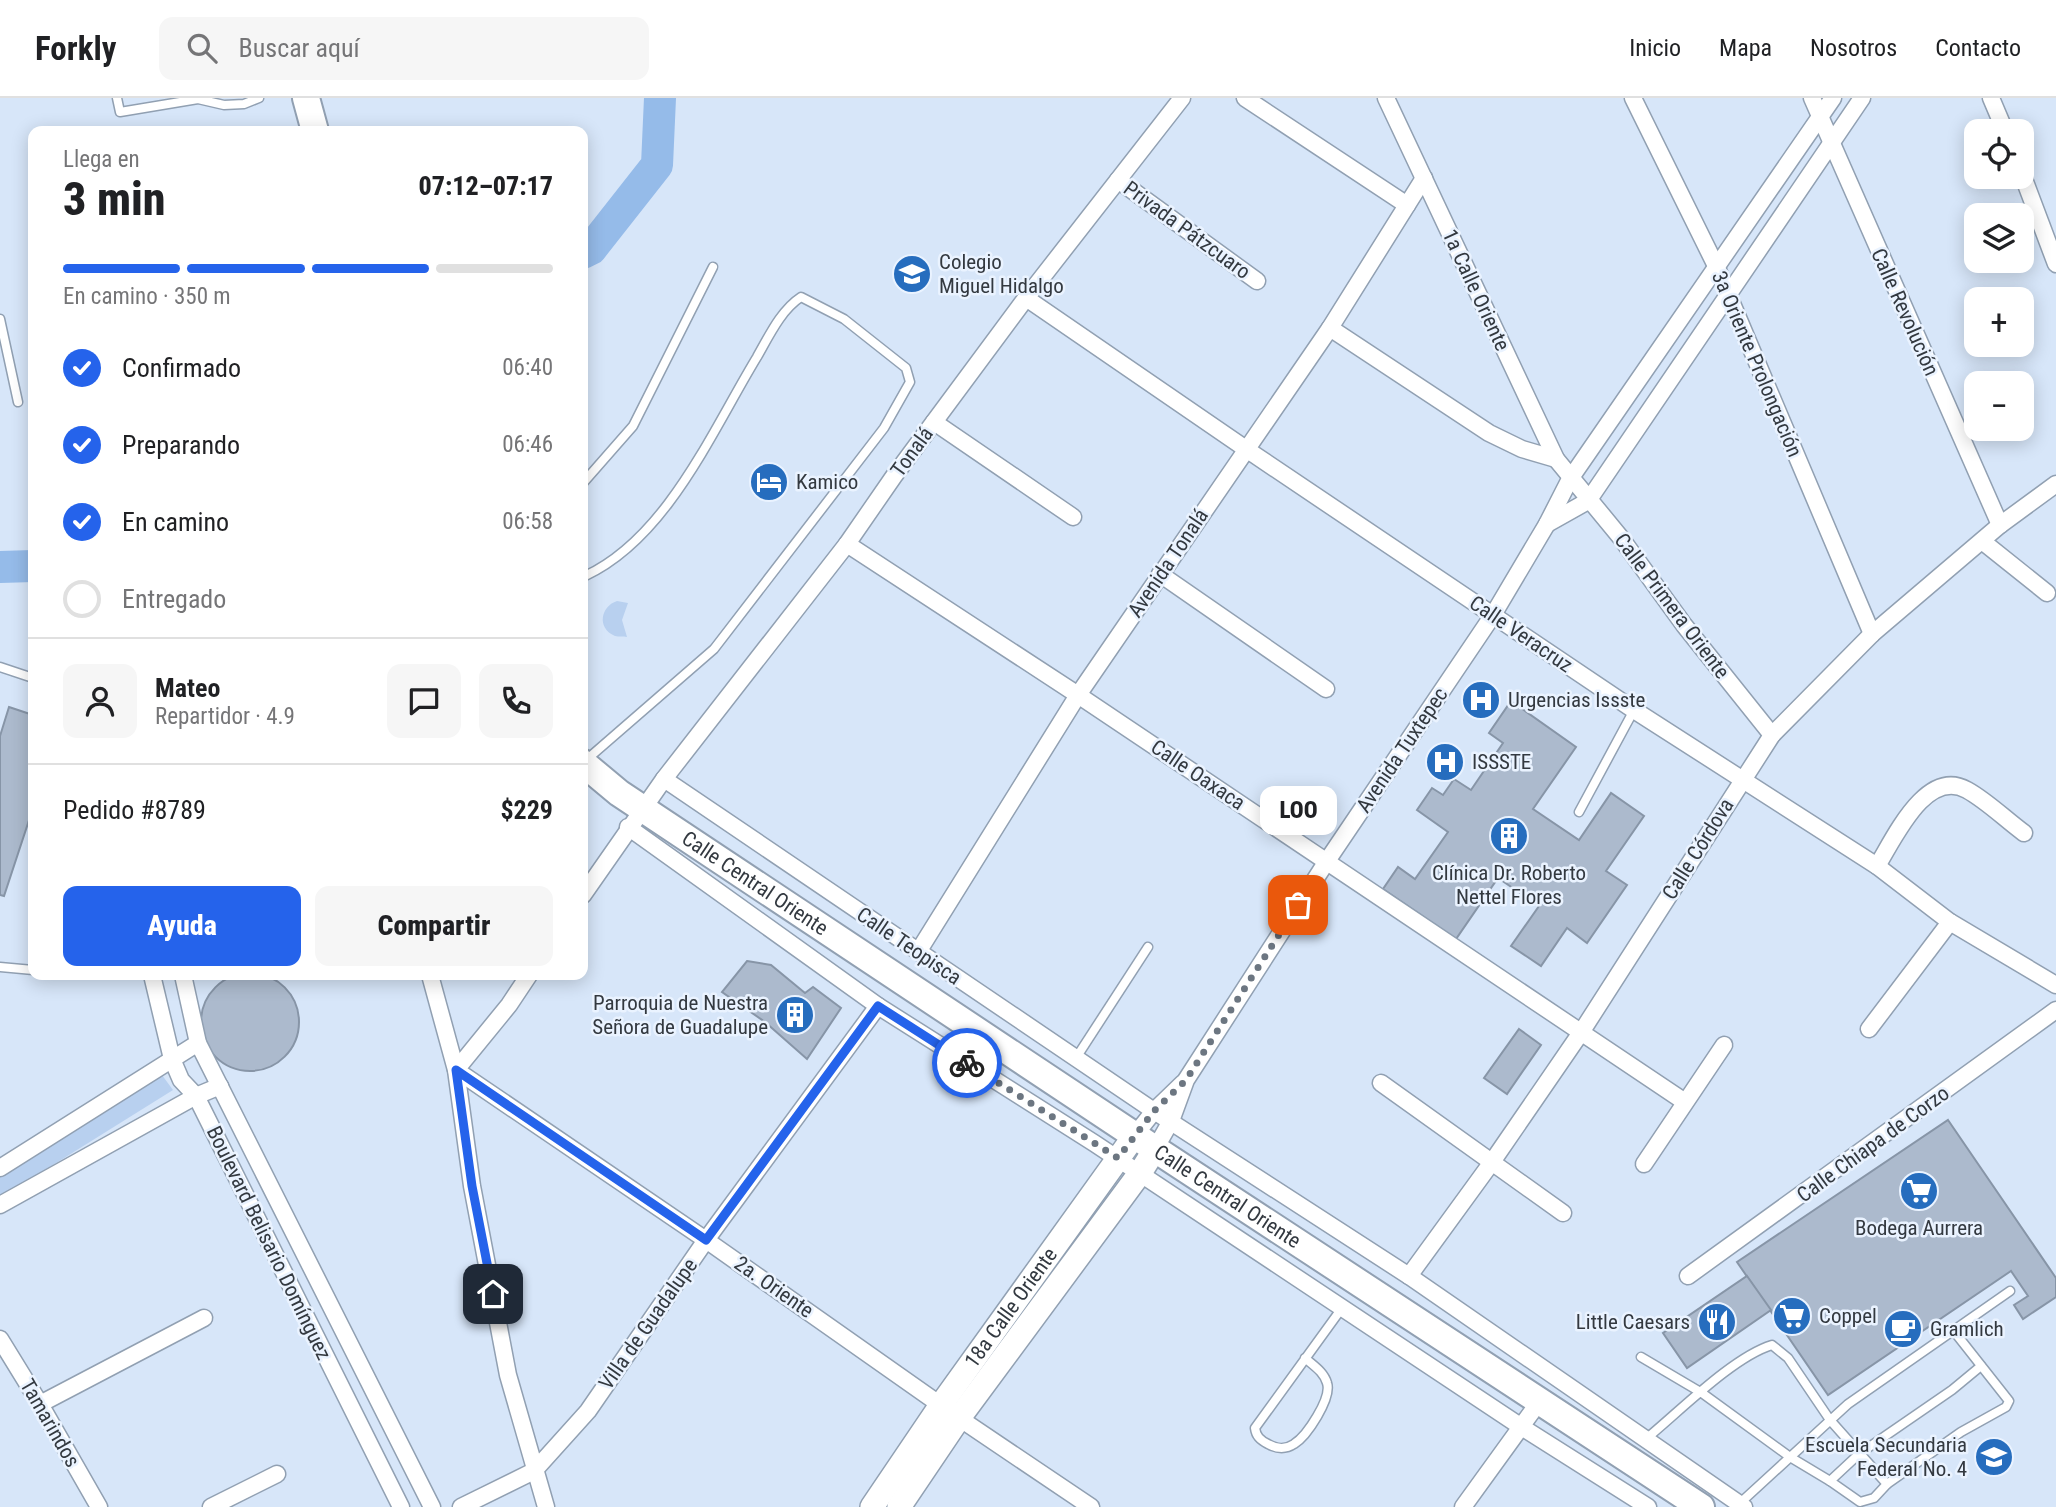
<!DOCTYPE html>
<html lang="es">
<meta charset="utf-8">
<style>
body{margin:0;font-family:"Roboto Condensed",sans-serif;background:#f6f6f6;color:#202124;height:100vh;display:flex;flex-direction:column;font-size:26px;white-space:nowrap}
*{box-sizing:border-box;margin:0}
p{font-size:23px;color:#757577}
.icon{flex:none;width:38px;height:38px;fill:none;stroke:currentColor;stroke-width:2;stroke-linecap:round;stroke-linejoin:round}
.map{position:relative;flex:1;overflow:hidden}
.sheet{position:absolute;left:28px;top:28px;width:560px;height:854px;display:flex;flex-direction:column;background:#fff;border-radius:14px;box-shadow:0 4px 18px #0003}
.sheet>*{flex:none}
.buttons{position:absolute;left:1964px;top:21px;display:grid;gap:14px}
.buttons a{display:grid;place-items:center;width:70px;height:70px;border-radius:14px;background:#fff;box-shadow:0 4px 18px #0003;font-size:35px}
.pin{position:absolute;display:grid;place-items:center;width:60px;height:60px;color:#fff;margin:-30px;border-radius:14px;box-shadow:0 4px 10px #0006}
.courier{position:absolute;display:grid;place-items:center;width:70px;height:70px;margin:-35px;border:5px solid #2563eb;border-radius:50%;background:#fff;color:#222;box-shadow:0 2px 9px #0007}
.bubble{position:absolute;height:49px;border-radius:14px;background:#fff;box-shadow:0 4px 18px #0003;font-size:23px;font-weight:800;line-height:49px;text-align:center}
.head em{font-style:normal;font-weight:800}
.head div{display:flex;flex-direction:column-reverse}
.head{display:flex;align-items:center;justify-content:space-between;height:119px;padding:0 35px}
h1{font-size:46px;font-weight:800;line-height:52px}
.bar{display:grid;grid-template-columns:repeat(4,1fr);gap:10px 7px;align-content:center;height:84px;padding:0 35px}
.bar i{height:9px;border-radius:5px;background:#e0e0e0}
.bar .active{background:#2563eb}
.bar p{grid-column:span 4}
.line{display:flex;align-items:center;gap:18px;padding:0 35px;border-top:2px solid #e0e0e0}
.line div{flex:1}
.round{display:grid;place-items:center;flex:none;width:74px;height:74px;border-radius:14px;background:#f6f6f6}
ol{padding:0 35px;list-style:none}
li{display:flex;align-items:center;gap:21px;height:77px}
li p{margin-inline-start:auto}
li .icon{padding:7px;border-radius:50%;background:#2563eb;color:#fff;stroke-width:4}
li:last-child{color:#757577}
li i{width:38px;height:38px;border:4px solid #e0e0e0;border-radius:50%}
.action{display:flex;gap:14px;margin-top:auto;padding:14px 35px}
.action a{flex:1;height:80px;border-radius:14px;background:#2563eb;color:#fff;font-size:28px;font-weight:800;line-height:80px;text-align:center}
.action a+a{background:#f6f6f6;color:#202124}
header{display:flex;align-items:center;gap:42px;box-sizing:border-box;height:98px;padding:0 35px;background:#fff;border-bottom:2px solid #e0e0e0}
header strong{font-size:33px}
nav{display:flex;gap:38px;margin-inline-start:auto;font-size:24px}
.search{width:490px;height:63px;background:#f6f6f6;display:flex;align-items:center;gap:18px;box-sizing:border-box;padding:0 24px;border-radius:14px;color:#757577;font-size:26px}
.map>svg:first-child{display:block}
.green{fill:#b8d0ef}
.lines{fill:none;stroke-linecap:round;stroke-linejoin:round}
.river{stroke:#95bbe9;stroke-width:32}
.building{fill:#acbacd;stroke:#8795a7;stroke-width:2}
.service-casing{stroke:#91a0b2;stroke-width:11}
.minor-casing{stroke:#91a0b2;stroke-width:19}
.secondary-casing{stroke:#91a0b2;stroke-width:26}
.primary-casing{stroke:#91a0b2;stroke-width:30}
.service{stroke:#fff;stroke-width:8}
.minor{stroke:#fff;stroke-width:16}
.secondary{stroke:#fff;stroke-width:23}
.primary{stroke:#fff;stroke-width:26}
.done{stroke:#6c7681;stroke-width:7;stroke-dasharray:0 12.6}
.route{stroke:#2563eb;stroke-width:9}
.labels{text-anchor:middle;stroke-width:5;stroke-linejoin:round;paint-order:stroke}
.street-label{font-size:21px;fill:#333940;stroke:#eaf3ff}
.poi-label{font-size:21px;fill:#333940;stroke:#eaf3ff;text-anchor:start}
</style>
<header>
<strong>Forkly</strong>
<div class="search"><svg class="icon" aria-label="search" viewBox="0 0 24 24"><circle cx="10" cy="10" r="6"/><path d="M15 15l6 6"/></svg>Buscar aquí</div>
<nav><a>Inicio</a><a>Mapa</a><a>Nosotros</a><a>Contacto</a></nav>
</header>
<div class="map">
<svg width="2056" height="1409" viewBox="0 0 2056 1409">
<rect width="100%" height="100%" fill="#d7e6f9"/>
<g class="green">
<path d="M617 503 628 505 622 522 627 539C623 538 619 539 615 538 596 530 601 508 617 503Z"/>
<path d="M159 973 173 992 0 1100V1077Z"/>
</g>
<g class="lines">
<g class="river">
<path d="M583 155 591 151 657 67 660 0"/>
<path d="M0 469 33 468"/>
</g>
</g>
<g class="building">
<path d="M1511 603 1576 649 1533 711 1579 742 1611 695 1644 718 1606 773 1627 787 1587 845 1567 830 1541 868 1511 848 1539 808 1498 780 1456 841 1383 791 1398 769 1415 781 1448 734 1417 712 1432 690 1443 697 1454 681 1471 692 1503 645 1489 635Z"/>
<path d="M9 609 33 617V710L4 798 0 797V638Z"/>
<path d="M747 863 771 867 805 895 813 889 841 910 807 961 765 924 722 894Z"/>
<circle cx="250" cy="924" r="49"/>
<path d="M1519 931 1541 947 1507 996 1484 980Z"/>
<path d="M1948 1022 2056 1180V1199L2023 1221 2014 1207 2028 1198 2011 1173 1828 1297 1737 1164Z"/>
<path d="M1747 1178 1771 1212 1687 1270 1663 1235Z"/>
</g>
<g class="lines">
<defs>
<g id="service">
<path d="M117 0 120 14 198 1 224 7 244 6 259 0"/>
<path d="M0 221 18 304"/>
<path d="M583 385 633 328 713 169"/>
<path d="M0 569 33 580"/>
<path d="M585 663 714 551 884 330 910 284 906 270 844 221 801 199C781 212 769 238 757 259 712 333 667 440 585 478"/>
<path d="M1579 714 1634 612"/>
<path d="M0 869 33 872"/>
<path d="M1076 960 1148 849"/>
<path d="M1641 1259 1702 1295 1790 1359 1830 1383 1860 1404 1874 1400 1887 1386 1830 1322 1788 1260 1772 1247C1733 1259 1680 1313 1647 1340"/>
<path d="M1305 1260C1314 1268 1324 1274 1327 1285 1332 1300 1307 1338 1294 1346 1285 1352 1277 1351 1268 1346 1260 1342 1256 1338 1255 1330L1342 1210"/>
<path d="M1830 1383 1859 1356 1952 1292 1981 1268"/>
<path d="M1887 1386 1961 1334 2006 1309 2009 1303 1953 1232"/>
<path d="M1739 1406 1848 1306 2010 1193"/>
</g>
<g id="minor">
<path d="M1245 0 1407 107"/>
<path d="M1386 0 1556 361 1621 440 1684 527 1772 637"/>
<path d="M1633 0 1717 170 1872 536"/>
<path d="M1812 0 2000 427"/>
<path d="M1991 0 2005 33"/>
<path d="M2021 73 2056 166"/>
<path d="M1118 82 1257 183"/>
<path d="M1026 200 1246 351 1634 612 1877 768 1950 824 2056 887"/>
<path d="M1330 230 1489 335 1522 351 1556 361"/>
<path d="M934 324 1073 419"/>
<path d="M1547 426 1588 403 1862 0"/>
<path d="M1982 443 2047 495"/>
<path d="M847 446 1078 597 1685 1004"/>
<path d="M1160 476 1326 591"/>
<path d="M664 681 1154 1013 1409 1178 1744 1409"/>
<path d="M628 729 878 908 1094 1045 1520 1328 1648 1409"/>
<path d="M1877 768C1894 741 1926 669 1967 692 1987 703 2005 721 2024 735"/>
<path d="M583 797 664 681 847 446 894 378 1026 200 1182 0"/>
<path d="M918 854 1078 597 1330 230 1424 80"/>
<path d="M152 877 172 961 181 982 196 998 401 1409"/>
<path d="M183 877 198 945 432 1409"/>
<path d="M430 877 456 972 472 1088 508 1277 546 1409"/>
<path d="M529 877 509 907 456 972 706 1142 959 1320 1091 1409"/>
<path d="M1869 931 1950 824"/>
<path d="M1381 985 1563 1115"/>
<path d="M1135 1037 1154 1013 1183 985"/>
<path d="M1155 1051 1171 1023 1186 982 1327 763 1493 517 1547 426 1570 381 1833 0"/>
<path d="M1644 1066 1724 947"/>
<path d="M0 1070 198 945"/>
<path d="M0 1107 196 998 220 988"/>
<path d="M1409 1178 1492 1064 1582 933 1772 637 1872 536 2000 427 2056 386"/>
<path d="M1688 1178 2056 912"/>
<path d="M0 1241 40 1306 99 1409"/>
<path d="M40 1306 204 1220"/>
<path d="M211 1409 277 1376"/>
<path d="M461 1409 534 1373 588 1313 706 1142 878 908"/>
<path d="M1463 1409 1539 1304"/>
</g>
<g id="secondary">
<path id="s1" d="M872 1409 941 1307 1135 1037"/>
<path d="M899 1409 959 1320 1140 1075 1155 1051"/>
</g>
<g id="primary">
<path d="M306 0 315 33"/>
<path id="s2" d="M583 665 619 695 1155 1051 1701 1409"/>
</g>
</defs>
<use href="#service" class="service-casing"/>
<use href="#minor" class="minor-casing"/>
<use href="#secondary" class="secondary-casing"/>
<use href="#primary" class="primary-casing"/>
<use href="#service" class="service"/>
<use href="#minor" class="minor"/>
<use href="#secondary" class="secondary"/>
<use href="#primary" class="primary"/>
</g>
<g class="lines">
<path class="done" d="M967 965 1118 1060 1154 1013 1186 982 1298 807"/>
<path class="route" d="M493 1196 472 1088 456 972 706 1142 878 908 967 965"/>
</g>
<defs>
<symbol id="school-disc" viewBox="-11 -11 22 22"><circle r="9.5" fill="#266dbe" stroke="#eaf3ff"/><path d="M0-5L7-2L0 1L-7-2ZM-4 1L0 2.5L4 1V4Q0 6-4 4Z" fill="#fff"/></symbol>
<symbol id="hotel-disc" viewBox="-11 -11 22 22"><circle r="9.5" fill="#266dbe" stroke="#eaf3ff"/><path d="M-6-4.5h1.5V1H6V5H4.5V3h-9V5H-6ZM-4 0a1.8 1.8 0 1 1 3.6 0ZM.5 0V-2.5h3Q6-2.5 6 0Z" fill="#fff"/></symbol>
<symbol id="hospital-disc" viewBox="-11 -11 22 22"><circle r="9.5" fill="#266dbe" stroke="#eaf3ff"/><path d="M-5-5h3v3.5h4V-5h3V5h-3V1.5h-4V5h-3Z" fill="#fff"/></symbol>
<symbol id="building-disc" viewBox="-11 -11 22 22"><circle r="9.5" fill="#266dbe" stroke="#eaf3ff"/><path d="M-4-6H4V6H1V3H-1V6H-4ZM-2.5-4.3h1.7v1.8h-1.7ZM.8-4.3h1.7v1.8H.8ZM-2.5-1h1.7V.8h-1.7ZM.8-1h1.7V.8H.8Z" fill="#fff"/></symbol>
<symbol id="supermarket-disc" viewBox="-11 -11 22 22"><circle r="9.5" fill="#266dbe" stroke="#eaf3ff"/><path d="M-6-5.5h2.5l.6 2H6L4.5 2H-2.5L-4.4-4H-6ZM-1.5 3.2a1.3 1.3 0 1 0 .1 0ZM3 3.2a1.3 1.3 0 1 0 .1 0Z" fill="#fff"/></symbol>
<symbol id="restaurant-disc" viewBox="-11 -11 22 22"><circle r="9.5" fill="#266dbe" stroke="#eaf3ff"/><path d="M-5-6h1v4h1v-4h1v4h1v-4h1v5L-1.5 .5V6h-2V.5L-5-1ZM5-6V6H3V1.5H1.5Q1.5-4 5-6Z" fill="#fff"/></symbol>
<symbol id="cafe-disc" viewBox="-11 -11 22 22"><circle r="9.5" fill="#266dbe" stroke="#eaf3ff"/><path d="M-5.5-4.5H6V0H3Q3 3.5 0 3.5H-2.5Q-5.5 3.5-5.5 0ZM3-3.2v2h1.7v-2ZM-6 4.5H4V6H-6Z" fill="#fff"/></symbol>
</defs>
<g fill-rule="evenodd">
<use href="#school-disc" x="890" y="154" width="44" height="44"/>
<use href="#hotel-disc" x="747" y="362" width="44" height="44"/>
<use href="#hospital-disc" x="1459" y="580" width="44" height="44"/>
<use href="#hospital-disc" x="1423" y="642" width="44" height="44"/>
<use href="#building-disc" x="1487" y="716" width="44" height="44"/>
<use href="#building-disc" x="773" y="895" width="44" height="44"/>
<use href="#supermarket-disc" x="1897" y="1071" width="44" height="44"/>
<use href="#supermarket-disc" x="1770" y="1196" width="44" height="44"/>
<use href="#restaurant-disc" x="1695" y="1202" width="44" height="44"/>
<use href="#cafe-disc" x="1881" y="1209" width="44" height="44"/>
<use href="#school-disc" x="1972" y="1337" width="44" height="44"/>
</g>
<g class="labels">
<g class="street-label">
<text transform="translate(1187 132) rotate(36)" y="7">Privada Pátzcuaro</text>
<text transform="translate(1476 192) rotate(65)" y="7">1a Calle Oriente</text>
<text transform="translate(1905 214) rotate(66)" y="7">Calle Revolución</text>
<text transform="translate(1757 266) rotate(67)" y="7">3a Oriente Prolongación</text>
<text transform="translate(912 354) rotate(-54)" y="7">Tonalá</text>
<text transform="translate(1168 465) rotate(-56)" y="7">Avenida Tonalá</text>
<text transform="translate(1672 508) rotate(53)" y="7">Calle Primera Oriente</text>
<text transform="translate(1521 536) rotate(34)" y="7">Calle Veracruz</text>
<text transform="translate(1402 652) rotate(-56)" y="7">Avenida Tuxtepec</text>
<text transform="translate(1198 677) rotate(34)" y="7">Calle Oaxaca</text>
<text transform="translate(1698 751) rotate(-58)" y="7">Calle Córdova</text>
<text dy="7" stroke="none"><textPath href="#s2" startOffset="210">Calle Central Oriente</textPath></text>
<text transform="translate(909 848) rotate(34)" y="7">Calle Teopisca</text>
<text transform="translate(1873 1046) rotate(-36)" y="7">Calle Chiapa de Corzo</text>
<text dy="7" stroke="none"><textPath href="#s2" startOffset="777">Calle Central Oriente</textPath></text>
<text transform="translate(269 1145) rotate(64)" y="7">Boulevard Belisario Domínguez</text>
<text transform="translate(774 1189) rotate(35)" y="7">2a. Oriente</text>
<text dy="7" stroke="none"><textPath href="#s1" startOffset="243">18a Calle Oriente</textPath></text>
<text transform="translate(648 1226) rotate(-55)" y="7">Villa de Guadalupe</text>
<text transform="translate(50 1325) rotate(60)" y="7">Tamarindos</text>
</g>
<g class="poi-label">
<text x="939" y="171">Colegio<tspan x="939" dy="24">Miguel Hidalgo</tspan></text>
<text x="796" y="391">Kamico</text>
<text x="1508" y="609">Urgencias Issste</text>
<text x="1472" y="671">ISSSTE</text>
<text x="1509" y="782" text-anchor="middle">Clínica Dr. Roberto<tspan x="1509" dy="24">Nettel Flores</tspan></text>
<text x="768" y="912" text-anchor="end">Parroquia de Nuestra<tspan x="768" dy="24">Señora de Guadalupe</tspan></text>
<text x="1919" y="1137" text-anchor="middle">Bodega Aurrera</text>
<text x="1819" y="1225">Coppel</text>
<text x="1690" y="1231" text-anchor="end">Little Caesars</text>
<text x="1930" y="1238">Gramlich</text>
<text x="1967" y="1354" text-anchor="end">Escuela Secundaria<tspan x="1967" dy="24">Federal No. 4</tspan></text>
</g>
</g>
</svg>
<div class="buttons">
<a><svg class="icon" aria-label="locate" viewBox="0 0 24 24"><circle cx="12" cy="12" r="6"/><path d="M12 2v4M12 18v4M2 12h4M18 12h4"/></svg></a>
<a><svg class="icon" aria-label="layers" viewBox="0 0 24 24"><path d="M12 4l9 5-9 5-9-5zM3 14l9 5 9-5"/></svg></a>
<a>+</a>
<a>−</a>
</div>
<div class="pin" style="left:1298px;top:807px;background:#ea580c"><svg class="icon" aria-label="bag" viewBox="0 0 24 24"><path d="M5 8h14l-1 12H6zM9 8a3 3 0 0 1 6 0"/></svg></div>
<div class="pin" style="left:493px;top:1196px;background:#1f2937"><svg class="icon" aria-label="home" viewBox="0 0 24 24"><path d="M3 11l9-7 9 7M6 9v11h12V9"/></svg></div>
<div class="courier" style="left:967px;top:965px"><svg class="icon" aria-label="bike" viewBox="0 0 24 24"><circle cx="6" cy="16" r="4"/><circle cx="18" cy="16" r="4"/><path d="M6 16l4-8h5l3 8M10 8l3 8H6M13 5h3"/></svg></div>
<div class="bubble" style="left:1260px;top:688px;width:77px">LOO</div>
<section class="sheet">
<div class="head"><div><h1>3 min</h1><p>Llega en</p></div><em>07:12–07:17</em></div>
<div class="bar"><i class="active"></i><i class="active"></i><i class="active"></i><i></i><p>En camino · 350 m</p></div>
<ol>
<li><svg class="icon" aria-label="check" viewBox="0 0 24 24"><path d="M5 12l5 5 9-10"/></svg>Confirmado<p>06:40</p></li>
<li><svg class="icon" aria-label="check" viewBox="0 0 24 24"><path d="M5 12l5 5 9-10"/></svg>Preparando<p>06:46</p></li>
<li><svg class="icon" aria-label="check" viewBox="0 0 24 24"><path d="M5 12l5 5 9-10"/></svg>En camino<p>06:58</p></li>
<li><i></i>Entregado</li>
</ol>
<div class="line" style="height:126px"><a class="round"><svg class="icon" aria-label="person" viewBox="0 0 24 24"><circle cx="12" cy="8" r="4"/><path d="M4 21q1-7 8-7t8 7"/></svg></a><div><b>Mateo</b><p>Repartidor · 4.9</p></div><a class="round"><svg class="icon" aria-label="chat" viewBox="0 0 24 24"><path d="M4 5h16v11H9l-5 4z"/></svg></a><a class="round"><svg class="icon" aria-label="phone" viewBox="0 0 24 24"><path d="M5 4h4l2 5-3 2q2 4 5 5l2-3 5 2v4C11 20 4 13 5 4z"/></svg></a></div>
<div class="line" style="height:91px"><div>Pedido #8789</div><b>$229</b></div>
<div class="action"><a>Ayuda</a><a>Compartir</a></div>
</section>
</div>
